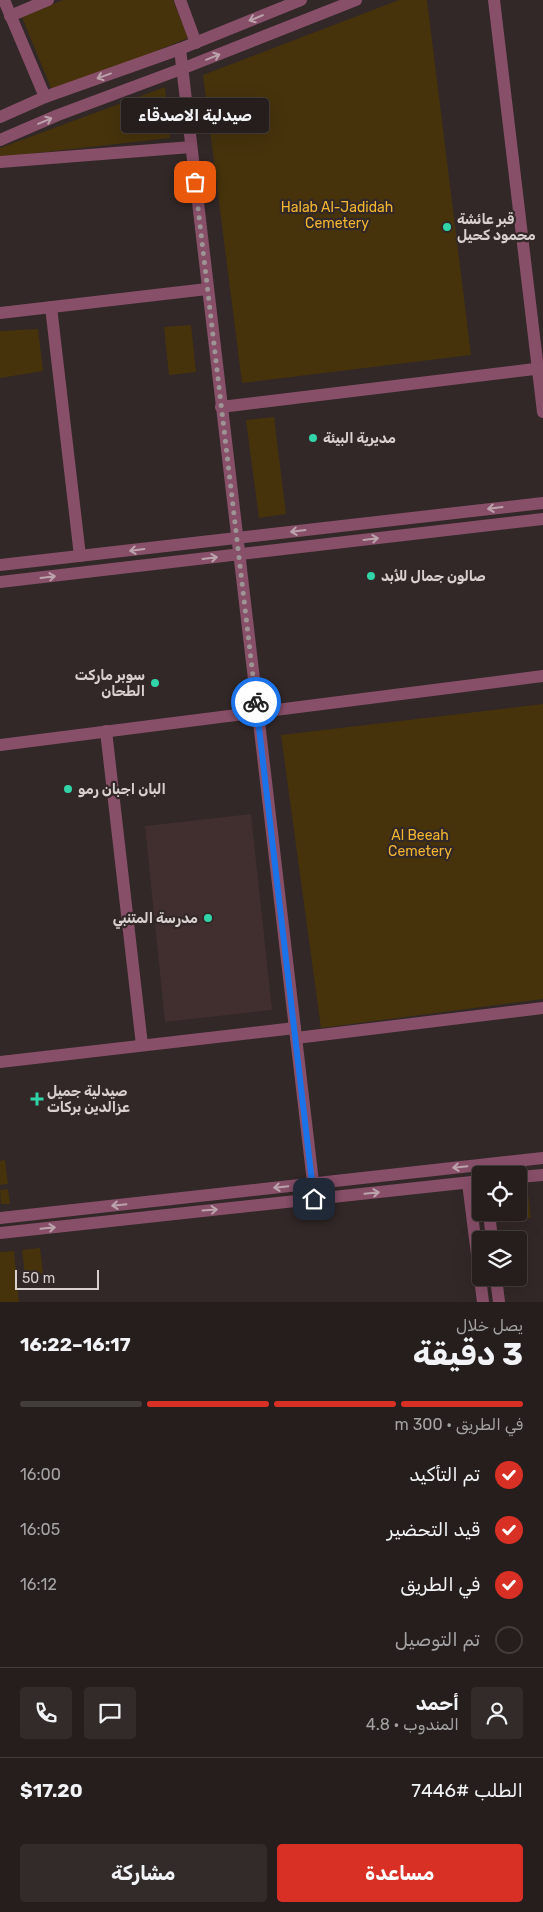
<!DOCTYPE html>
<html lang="ar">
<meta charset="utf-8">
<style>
body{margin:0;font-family:Rubik,Cairo,sans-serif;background:#322b2a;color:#f1f3f6;direction:rtl;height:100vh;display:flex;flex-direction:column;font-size:19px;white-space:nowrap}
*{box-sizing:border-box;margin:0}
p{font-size:16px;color:#a4a2a4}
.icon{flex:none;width:28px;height:28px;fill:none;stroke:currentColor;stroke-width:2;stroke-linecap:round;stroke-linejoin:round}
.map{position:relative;height:1302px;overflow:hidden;direction:ltr}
.panel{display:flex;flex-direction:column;background:#261e1d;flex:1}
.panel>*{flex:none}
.tools{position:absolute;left:472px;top:1166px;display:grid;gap:10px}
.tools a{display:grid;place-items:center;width:55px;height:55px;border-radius:5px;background:#261e1d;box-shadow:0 5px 20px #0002,0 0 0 1px #423c3b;font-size:25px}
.scale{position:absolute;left:15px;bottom:12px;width:84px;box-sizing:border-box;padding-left:5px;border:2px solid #d7d0cf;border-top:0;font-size:14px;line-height:18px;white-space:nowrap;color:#d7d0cf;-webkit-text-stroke:4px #322827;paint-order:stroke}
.pin{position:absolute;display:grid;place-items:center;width:42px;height:42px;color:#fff;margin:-21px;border-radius:10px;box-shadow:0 2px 8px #0006}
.courier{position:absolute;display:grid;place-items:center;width:50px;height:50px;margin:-25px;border:4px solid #1a73e8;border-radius:50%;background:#fff;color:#222;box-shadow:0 1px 6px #0007}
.bubble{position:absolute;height:35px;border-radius:5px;background:#261e1d;box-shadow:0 5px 20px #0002,0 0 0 1px #423c3b;font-size:16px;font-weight:700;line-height:35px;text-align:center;direction:rtl}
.headline em{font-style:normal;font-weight:700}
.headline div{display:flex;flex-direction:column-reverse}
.headline{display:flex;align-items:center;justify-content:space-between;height:85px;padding:0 20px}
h1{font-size:32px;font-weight:700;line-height:38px}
.bar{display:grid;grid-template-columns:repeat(4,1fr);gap:8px 5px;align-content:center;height:60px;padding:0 20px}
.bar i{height:6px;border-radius:4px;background:#423c3b}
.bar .active{background:#d93025}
.bar p{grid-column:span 4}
.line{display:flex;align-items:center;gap:12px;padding:0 20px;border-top:1px solid #423c3b}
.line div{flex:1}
.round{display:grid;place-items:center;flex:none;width:52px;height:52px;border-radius:5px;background:#322b2a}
ol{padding:0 20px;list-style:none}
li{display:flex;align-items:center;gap:15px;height:55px}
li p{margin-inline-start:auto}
li .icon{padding:5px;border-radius:50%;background:#d93025;color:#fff;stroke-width:4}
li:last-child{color:#a4a2a4}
li i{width:28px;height:28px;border:2px solid #423c3b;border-radius:50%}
.action{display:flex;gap:10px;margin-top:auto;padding:10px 20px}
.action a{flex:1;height:58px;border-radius:5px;background:#d93025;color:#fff;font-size:20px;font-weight:700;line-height:58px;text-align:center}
.action a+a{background:#322b2a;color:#f1f3f6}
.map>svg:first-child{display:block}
.built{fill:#402f2e}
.green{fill:#46330c}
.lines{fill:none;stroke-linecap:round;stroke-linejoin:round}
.minor{stroke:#884f69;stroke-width:12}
.oneway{stroke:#bba3ab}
.done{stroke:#9d9594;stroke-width:5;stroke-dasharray:0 9}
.route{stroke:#1a73e8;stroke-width:6}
.poi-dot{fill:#31d4a9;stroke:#322827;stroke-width:2}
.labels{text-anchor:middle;stroke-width:4.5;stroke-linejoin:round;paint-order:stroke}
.park-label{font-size:14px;fill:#f4b631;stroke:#322827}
.poi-label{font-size:14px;font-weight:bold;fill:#d7d0cf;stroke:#322827;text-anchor:start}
</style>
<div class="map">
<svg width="543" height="1302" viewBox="0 0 543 1302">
<rect width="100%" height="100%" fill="#322827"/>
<path class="built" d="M251 814 272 1010 165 1022 145 826Z"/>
<g class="green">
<path d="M63 0H173L188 38 53 93 22 17Z"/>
<path d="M399 0H427L471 355 242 383 203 75Z"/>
<path d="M165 87 170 138 0 157V148Z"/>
<path d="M191 325 196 372 169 375 164 327Z"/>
<path d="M38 329 43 371 0 378V331Z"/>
<path d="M274 417 286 514 259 518 246 420Z"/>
<path d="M543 704V999L321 1028 281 735Z"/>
<path d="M5 1160 8 1184 0 1185V1161Z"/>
<path d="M8 1189 10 1204H1L0 1190Z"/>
<path d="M528 1193 531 1218 505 1220V1213L519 1212V1194Z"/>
<path d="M40 1248 43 1273 25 1275 22 1250Z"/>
<path d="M14 1251 19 1302H0V1252Z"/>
</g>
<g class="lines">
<g class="minor">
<path d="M4 0 45 97"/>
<path d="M180 0 196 43"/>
<path d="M494 0 543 412"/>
<path d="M10 16 48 0"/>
<path d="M180 49 315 1199"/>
<path d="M0 117 45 97 180 49 301 0"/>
<path d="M0 140 58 115 184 68 356 0"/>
<path d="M0 162 191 147"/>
<path d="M51 307 80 556"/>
<path d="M0 313 207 289"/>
<path d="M221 407 543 368"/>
<path d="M0 565 543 503"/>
<path d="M0 582 543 519"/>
<path d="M106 731 142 1045"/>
<path d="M0 745 543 676"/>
<path d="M296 1038 543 1008"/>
<path d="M0 1062 295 1028"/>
<path d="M519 1177 543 1175"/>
<path d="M468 1183 483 1302"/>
<path d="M489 1212 492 1240"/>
<path d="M0 1218 543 1158"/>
<path d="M0 1233 481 1181"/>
<path d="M496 1278 499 1302"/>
</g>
</g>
<defs><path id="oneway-shaft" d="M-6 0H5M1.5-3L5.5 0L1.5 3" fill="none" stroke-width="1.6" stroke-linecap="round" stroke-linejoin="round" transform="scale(1.25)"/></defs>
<g class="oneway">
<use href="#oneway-shaft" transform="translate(256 18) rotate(158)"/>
<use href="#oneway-shaft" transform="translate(213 57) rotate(-22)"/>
<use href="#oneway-shaft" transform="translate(104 76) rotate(160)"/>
<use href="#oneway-shaft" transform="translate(45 121) rotate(-23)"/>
<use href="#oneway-shaft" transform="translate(495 508) rotate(173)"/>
<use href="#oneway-shaft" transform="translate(298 531) rotate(173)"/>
<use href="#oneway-shaft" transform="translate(371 539) rotate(-7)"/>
<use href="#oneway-shaft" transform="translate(137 550) rotate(173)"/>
<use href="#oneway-shaft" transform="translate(210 558) rotate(-7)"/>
<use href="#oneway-shaft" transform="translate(48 577) rotate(-7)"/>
<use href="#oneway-shaft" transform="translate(460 1167) rotate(174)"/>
<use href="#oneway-shaft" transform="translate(281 1187) rotate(174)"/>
<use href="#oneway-shaft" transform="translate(372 1193) rotate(-6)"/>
<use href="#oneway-shaft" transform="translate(119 1205) rotate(174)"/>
<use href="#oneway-shaft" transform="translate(210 1210) rotate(-4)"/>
<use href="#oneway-shaft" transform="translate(48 1228) rotate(-6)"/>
</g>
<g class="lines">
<path class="done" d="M195 182 256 702"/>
<path class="route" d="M256 702 314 1199"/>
</g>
<g class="poi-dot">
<circle cx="447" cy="227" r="5"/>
<circle cx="313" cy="438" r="5"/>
<circle cx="371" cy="576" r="5"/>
<circle cx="155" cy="683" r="5"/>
<circle cx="68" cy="789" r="5"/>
<circle cx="208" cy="918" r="5"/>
<path d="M34.5 1091.5h5v5h5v5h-5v5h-5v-5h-5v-5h5z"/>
</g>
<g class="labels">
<g class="park-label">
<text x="337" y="212">Halab Al-Jadidah<tspan x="337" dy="16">Cemetery</tspan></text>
<text x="420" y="840">Al Beeah<tspan x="420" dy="16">Cemetery</tspan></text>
</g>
<g class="poi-label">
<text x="457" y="224">قبر عائشة<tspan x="457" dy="16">محمود كحيل</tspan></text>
<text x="323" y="443">مديرية البيئة</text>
<text x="381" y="581">صالون جمال للأبد</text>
<text x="145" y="680" text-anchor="end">سوبر ماركت<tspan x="145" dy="16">الطحان</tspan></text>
<text x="78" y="794">البان اجبان رمو</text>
<text x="198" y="923" text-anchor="end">مدرسة المتنبي</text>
<text x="47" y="1096">صيدلية جميل<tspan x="47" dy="16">عزالدين بركات</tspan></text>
</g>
</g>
</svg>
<div class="tools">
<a><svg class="icon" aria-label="locate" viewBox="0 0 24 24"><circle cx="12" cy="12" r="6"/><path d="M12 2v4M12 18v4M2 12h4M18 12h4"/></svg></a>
<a><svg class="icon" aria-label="layers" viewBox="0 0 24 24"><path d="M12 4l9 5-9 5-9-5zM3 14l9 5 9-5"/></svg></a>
</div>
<div class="scale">50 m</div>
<div class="pin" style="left:195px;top:182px;background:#ea580c"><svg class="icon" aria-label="bag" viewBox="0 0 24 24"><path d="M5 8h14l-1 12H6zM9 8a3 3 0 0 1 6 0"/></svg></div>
<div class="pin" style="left:314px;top:1199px;background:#1f2937"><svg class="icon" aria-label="home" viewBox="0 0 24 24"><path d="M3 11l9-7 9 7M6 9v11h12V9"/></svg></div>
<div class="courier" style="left:256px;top:702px"><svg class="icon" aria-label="bike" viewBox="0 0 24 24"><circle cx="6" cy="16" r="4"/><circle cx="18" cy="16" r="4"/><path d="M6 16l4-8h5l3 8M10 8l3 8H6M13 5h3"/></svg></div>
<div class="bubble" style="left:121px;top:98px;width:148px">صيدلية الاصدقاء</div>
</div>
<section class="panel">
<div class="headline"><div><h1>3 دقيقة</h1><p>يصل خلال</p></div><em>16:17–16:22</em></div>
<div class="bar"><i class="active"></i><i class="active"></i><i class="active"></i><i></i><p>في الطريق · 300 m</p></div>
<ol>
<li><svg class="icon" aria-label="check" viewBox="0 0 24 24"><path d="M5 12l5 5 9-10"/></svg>تم التأكيد<p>16:00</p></li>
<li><svg class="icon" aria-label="check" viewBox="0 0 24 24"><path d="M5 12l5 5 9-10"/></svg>قيد التحضير<p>16:05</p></li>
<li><svg class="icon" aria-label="check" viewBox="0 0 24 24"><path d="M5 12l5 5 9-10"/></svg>في الطريق<p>16:12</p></li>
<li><i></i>تم التوصيل</li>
</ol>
<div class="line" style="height:90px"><a class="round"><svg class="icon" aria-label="person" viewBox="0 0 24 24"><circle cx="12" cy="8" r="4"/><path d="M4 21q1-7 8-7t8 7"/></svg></a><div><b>أحمد</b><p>المندوب · 4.8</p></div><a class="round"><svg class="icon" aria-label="chat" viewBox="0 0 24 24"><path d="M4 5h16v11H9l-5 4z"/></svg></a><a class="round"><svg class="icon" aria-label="phone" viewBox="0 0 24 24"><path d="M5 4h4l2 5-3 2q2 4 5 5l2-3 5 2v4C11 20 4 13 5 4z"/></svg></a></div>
<div class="line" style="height:65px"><div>الطلب #7446</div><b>$17.20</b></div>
<div class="action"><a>مساعدة</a><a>مشاركة</a></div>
</section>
